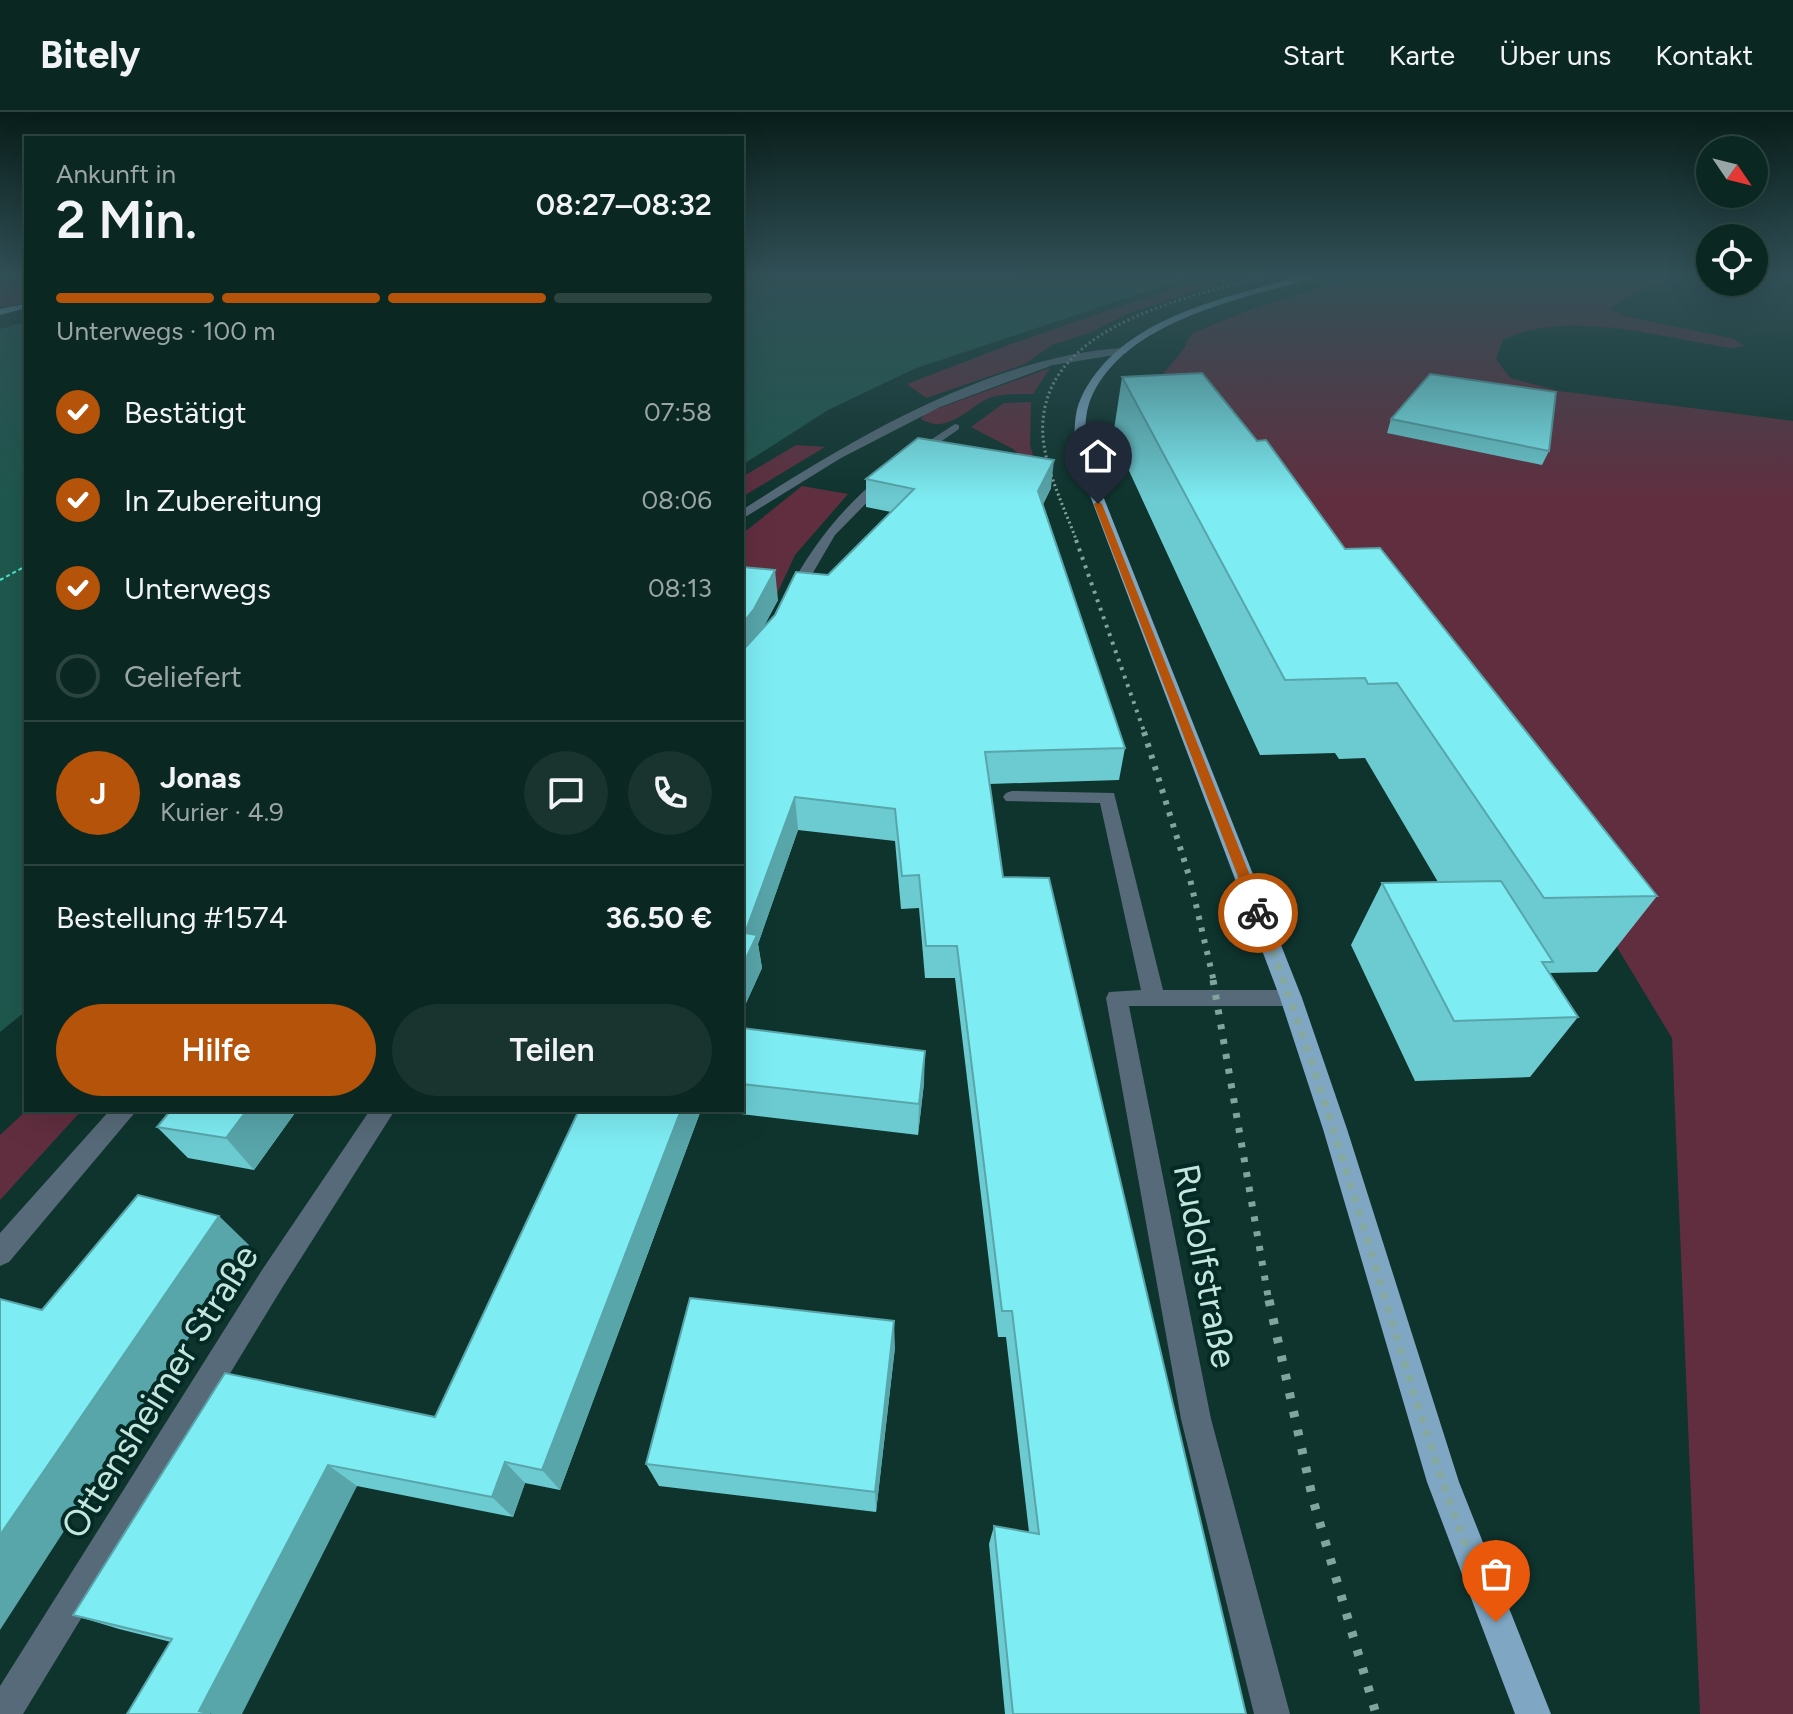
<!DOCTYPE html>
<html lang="de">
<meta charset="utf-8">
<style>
body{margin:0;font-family:Figtree,sans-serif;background:#19332f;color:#f1f3f6;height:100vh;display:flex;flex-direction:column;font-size:30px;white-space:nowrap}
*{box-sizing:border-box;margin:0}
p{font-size:26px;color:#9aa5a5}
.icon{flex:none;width:44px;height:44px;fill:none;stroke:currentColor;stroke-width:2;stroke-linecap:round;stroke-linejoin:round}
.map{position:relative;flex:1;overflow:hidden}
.panel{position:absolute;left:24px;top:24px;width:720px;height:976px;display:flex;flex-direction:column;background:#0b2722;border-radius:0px;box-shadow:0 8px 32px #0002,0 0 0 2px #2b4440}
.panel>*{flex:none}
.needle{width:52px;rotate:125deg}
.controls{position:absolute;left:1696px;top:24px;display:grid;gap:16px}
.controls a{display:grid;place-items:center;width:72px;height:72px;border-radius:50%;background:#0b2722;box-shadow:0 8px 32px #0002,0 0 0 2px #2b4440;font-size:40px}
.pin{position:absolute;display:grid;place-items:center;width:68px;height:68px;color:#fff;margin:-82px -34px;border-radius:50% 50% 50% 0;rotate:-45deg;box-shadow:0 0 8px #0007}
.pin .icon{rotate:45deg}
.courier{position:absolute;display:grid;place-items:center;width:80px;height:80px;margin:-40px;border:6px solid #b45309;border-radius:50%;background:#fff;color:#222;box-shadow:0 2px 10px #0007}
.head em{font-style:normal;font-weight:600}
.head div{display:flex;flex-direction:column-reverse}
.head{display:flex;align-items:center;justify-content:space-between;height:136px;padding:0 32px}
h1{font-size:52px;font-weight:600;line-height:60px}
.bar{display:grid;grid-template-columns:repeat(4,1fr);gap:12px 8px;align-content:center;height:96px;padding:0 32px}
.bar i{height:10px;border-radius:6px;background:#2b4440}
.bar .on{background:#b45309}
.bar p{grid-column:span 4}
.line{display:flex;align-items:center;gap:20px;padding:0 32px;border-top:2px solid #2b4440}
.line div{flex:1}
.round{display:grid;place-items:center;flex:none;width:84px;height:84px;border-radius:42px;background:#19332f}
ol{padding:0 32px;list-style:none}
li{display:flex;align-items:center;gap:24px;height:88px}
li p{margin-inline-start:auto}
li .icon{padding:8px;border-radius:50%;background:#b45309;color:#fff;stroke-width:4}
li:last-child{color:#9aa5a5}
li i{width:44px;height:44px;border:4px solid #2b4440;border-radius:50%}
.primary-button{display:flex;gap:16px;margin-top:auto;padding:16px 32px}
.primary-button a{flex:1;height:92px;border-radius:48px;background:#b45309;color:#fff;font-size:32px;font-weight:600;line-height:92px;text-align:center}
.primary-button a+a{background:#19332f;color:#f1f3f6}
header{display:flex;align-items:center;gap:48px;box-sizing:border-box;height:112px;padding:0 40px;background:#0b2722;border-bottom:2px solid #2b4440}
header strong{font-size:38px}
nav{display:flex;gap:44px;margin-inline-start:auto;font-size:28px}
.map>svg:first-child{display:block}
.green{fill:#612e3f}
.water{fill:#1f584e}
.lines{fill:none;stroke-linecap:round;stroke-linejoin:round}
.ferry{stroke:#4ce6ce;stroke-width:2;stroke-dasharray:4 3;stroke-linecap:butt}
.minor{fill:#576a79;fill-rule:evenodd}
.major{fill:#7fa7c4;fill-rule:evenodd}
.rail-far4{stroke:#81a49d;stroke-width:3;stroke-dasharray:2 3;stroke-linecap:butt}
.rail-far3{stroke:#81a49d;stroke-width:4;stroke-dasharray:3 6;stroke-linecap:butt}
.rail-far2{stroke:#81a49d;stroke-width:6;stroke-dasharray:4 8;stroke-linecap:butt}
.rail-far1{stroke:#81a49d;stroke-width:7;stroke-dasharray:5 10;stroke-linecap:butt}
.rail{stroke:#81a49d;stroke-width:9;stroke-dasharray:6 13;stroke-linecap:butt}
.wall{fill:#6ccbd1}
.shaded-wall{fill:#58a5aa}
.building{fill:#7eecf3;stroke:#58a5aa;stroke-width:2}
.route{fill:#b45309}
.done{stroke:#85a8a1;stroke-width:8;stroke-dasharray:0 14.4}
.labels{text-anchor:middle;stroke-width:8;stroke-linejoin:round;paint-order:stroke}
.near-street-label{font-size:36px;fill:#c5e6df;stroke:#032a24}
</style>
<header>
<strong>Bitely</strong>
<nav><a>Start</a><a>Karte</a><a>Über uns</a><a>Kontakt</a></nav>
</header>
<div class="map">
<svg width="1793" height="1602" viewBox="0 0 1793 1602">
<rect width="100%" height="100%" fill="#0f342e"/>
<g class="green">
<path d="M0 165 26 168V190L8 195 0 193Z"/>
<path d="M1206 165H1242L1132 200 1089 221 1052 233 1025 252 926 286 907 272 1011 232Z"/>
<path d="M1355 165H1673L1626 186 1610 197 1625 204 1734 227 1744 234 1732 236C1664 226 1567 196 1503 228L1496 247 1510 266 1559 279 1793 309V1602H1700L1672 926 1517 670 1442 528V513L1395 508 1156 273C1163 260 1173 251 1182 239 1187 233 1187 227 1193 221L1254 196Z"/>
<path d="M1050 256 1033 282C1019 282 1003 281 989 286 967 296 948 323 921 307L925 301Z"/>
<path d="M1031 290 1030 333 1038 361 1013 337 971 315 1004 291Z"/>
<path d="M796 333 825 335 742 385V365Z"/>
<path d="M802 374 848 382 795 443 777 482 742 478V422Z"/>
<path d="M27 998H82L0 1088V1023Z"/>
</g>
<g class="water">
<path d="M742 165H1189L914 257 828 298 742 353Z"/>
<path d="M26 210V899L0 920V217Z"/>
</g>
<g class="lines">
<path class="ferry" d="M0 468 26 454"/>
<g class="minor">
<path d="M1124 236 1127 241 1053 253 940 295 841 346 742 407V398C852 327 991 244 1124 236Z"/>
<path d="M955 312 959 313V317L920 344H912V340Z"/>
<path d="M880 365 890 367 835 423 797 488H787L785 485C809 438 839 399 880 365Z"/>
<path d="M1012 679 1114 681 1163 878H1291L1299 880 1302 886 1299 892 1291 894H1129L1211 1307 1290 1602H1254L1181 1307 1106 886 1109 880 1141 878 1100 691 1006 689 1003 685 1006 681Z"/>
<path d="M110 998H137L9 1150 0 1154V1121Z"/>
<path d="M370 998H395L282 1176 23 1602H0V1574L262 1158Z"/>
</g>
<g class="major">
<path d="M1298 165H1310C1293 174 1270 177 1251 183 1192 201 1118 225 1091 286 1084 303 1085 323 1086 341L1302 886 1347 1017 1459 1370 1551 1602H1515L1427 1370 1323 1017 1280 886 1074 341C1075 323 1073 302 1081 286 1119 206 1221 187 1298 165Z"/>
<path d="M26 192V196L0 203V197Z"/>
</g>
<path class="rail-far4" d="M1077 430C1065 397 1046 360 1043 325 1035 216 1182 187 1261 165"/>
<path class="rail-far3" d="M1076 428 1145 622"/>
<path class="rail-far2" d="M1144 620 1190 767 1214 870"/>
<path class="rail-far1" d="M1213 868 1269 1190"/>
<path class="rail" d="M1269 1188 1313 1388 1376 1602"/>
</g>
<g class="wall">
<path d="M1122 265 1345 437 1657 784 1597 860 1549 861 1578 905 1530 965 1415 969 1351 833 1382 771 1438 770 1365 646 1339 647 1335 641 1260 643 1113 324Z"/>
<path d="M1391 307 1549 339 1542 353 1387 321Z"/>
<path d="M866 367 1051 376 1043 392 1125 636 1119 668 989 672 1003 765 1246 1602H1005L989 1432 994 1414 1029 1420 1006 1225H998L955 866H925L919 796 901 797 895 729 798 718 758 832 762 856 742 900V455L778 488 763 515 828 463 891 400 866 395Z"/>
<path d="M742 916 924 971 918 1023 707 998H742Z"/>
<path d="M171 998H297L254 1058 188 1046 157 1015Z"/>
<path d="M579 998H701L560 1378 525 1371 513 1405 357 1374 171 1530 119 1517 73 1503 225 1261 435 1305Z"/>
<path d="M895 1235 876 1400 659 1374 646 1352Z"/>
</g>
<g class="shaded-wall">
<path d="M1054 348 1051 376 1036 407 1038 379Z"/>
<path d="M775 458 778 488 757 528 742 548V512Z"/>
<path d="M795 685 798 718 758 832 762 856 742 900V855L745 821Z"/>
<path d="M925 939 924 971 918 1023 919 992Z"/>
<path d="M247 998H297L254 1058 226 1026Z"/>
<path d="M681 998H701L560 1378 542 1358Z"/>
<path d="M219 1104 249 1133 0 1518V1423Z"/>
<path d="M894 1209 895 1235 876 1400 875 1380Z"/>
<path d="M505 1350 525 1371 513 1405 492 1385Z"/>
<path d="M328 1353 357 1374 242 1602H212L199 1599Z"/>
</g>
<g class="building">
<path d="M1202 261 1257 329 1266 328 1345 437 1380 436 1657 784 1544 786 1397 571 1368 572 1365 566 1285 568 1122 265Z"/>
<path d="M1430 262 1556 280 1549 339 1391 307Z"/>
<path d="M918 326 1054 348 1038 379 1125 636 985 640 1003 765 1049 766 1246 1602H1013L994 1414 1039 1422 1012 1199H1002L957 834H926L919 763 902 764 895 697 795 685 745 821 757 823 742 855V538L744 537 775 503 796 460 828 463 914 377 866 367Z"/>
<path d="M742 455 775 458 754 497 742 512Z"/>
<path d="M1501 769 1553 850H1542L1578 905 1454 909 1382 771Z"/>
<path d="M742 916 925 939 919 992 742 972Z"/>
<path d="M171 998H247L226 1026 157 1015Z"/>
<path d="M579 998H681L542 1358 505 1350 492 1385 328 1353 199 1599 210 1602H127L172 1527 73 1503 225 1261 435 1305Z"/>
<path d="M138 1083 219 1104 0 1423V1187L42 1198Z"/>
<path d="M690 1186 894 1209 875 1380 646 1352Z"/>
</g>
<linearGradient id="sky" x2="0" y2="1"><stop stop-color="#081d19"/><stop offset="0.42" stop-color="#315057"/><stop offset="1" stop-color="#315057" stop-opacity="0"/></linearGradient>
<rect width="1793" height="389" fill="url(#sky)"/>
<path class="route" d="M1098 389 1102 392 1265 801 1263 805 1258 806 1252 801 1094 392Z"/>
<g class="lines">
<path class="done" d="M1258 801C1331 987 1379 1179 1442 1368 1458 1416 1478 1463 1496 1510"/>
</g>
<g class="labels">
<g class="near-street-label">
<text transform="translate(1206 1154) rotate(79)" y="13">Rudolfstraße</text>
<text transform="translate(159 1279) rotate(-58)" y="13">Ottensheimer Straße</text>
</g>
</g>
</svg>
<div class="controls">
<a><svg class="needle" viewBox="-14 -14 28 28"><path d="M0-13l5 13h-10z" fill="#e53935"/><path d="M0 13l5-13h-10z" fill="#9aa5a5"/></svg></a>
<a><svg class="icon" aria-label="locate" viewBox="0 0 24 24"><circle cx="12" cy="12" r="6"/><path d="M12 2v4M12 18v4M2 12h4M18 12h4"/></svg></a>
</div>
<div class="pin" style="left:1496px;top:1510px;background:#ea580c"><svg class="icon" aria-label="bag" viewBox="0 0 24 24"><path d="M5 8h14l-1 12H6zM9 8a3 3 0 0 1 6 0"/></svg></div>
<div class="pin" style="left:1098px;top:392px;background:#1f2937"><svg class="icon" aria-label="home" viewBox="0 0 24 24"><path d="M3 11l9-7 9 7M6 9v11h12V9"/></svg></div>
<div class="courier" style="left:1258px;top:801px"><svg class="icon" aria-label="bike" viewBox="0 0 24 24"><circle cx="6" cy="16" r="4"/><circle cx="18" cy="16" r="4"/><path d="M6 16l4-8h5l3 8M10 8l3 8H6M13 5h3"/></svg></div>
<section class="panel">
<div class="head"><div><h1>2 Min.</h1><p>Ankunft in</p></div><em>08:27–08:32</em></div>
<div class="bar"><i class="on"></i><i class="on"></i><i class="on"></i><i></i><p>Unterwegs · 100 m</p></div>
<ol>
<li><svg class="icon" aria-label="check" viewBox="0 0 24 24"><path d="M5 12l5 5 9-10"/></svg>Bestätigt<p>07:58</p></li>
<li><svg class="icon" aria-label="check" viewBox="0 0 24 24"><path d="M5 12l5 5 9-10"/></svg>In Zubereitung<p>08:06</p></li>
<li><svg class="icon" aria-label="check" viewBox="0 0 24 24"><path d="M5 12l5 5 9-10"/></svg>Unterwegs<p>08:13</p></li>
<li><i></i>Geliefert</li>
</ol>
<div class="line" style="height:144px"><b class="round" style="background:#b45309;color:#fff">J</b><div><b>Jonas</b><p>Kurier · 4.9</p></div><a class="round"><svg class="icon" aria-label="chat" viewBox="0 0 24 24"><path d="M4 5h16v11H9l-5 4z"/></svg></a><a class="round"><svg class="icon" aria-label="phone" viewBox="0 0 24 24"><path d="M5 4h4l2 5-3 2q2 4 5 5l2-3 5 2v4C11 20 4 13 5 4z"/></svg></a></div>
<div class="line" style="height:104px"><div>Bestellung #1574</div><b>36.50 €</b></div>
<div class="primary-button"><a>Hilfe</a><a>Teilen</a></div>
</section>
</div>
